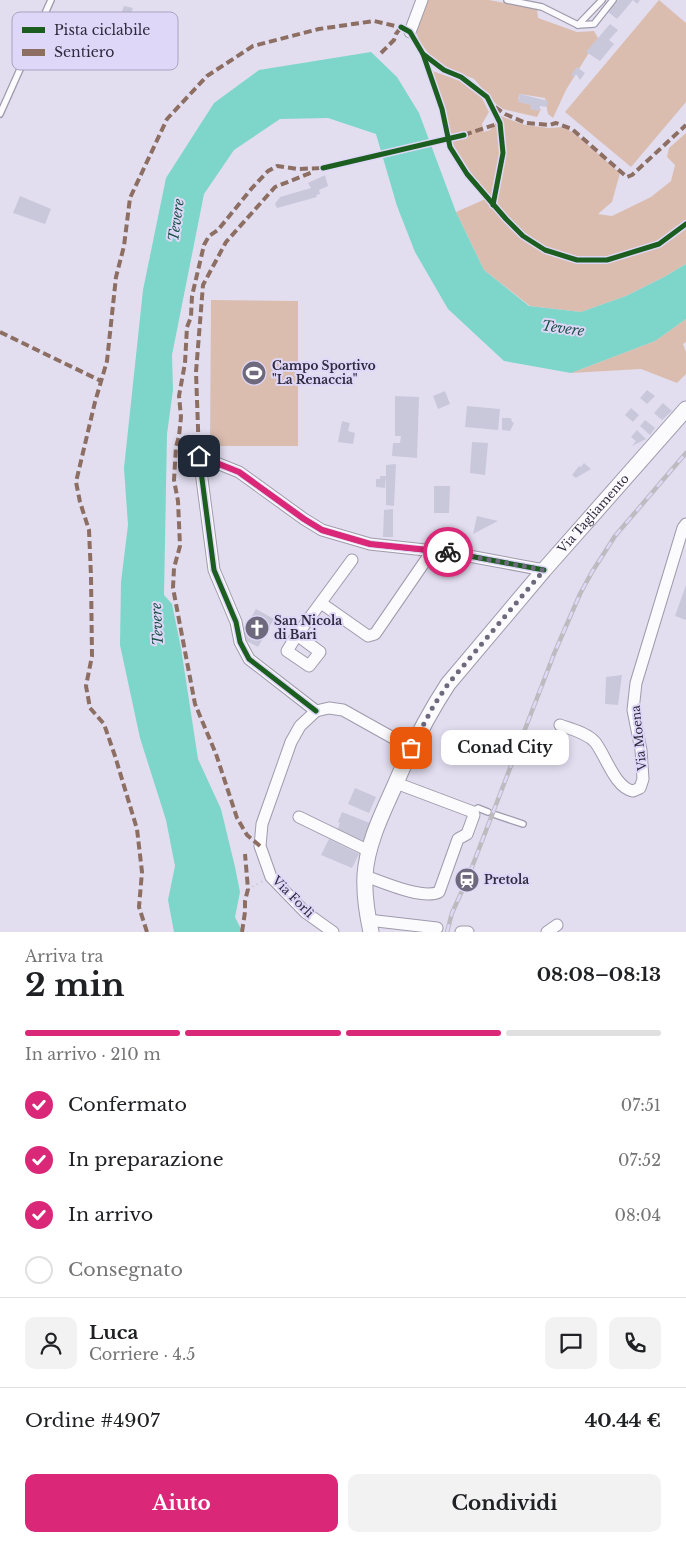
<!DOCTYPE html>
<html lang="it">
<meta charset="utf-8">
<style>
body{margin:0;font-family:"Libre Baskerville",serif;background:#f2f2f2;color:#202124;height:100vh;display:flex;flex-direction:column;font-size:19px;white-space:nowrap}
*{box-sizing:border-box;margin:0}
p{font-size:16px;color:#757577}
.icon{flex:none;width:28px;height:28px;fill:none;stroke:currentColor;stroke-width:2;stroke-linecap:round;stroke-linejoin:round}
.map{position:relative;height:932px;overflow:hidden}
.side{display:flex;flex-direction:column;background:#fff;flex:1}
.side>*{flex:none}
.pin{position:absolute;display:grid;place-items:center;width:42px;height:42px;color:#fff;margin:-21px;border-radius:10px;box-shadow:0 2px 8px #0006}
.courier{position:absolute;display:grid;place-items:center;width:50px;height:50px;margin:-25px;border:4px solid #db2777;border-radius:50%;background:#fff;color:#222;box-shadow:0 1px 6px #0007}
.bubble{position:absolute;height:35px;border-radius:10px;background:#fff;box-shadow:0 2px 8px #0003;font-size:16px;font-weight:700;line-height:35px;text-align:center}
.overview em{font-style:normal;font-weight:700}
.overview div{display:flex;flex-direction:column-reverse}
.overview{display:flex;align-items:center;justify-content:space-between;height:85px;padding:0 25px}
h1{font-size:32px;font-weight:700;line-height:38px}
.bar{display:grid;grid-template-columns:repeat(4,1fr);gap:8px 5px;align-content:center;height:60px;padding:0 25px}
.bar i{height:6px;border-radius:4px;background:#e0e0e0}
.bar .current{background:#db2777}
.bar p{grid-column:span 4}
.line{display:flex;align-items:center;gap:12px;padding:0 25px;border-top:1px solid #e0e0e0}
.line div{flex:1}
.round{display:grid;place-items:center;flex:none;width:52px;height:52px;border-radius:10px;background:#f2f2f2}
ol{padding:0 25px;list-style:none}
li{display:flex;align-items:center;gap:15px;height:55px}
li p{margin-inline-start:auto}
li .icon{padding:5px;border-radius:50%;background:#db2777;color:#fff;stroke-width:4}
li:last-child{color:#757577}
li i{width:28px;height:28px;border:2px solid #e0e0e0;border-radius:50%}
.cta{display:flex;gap:10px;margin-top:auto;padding:10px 25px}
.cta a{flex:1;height:58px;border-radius:10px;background:#db2777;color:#fff;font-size:20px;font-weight:700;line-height:58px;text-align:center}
.cta a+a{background:#f2f2f2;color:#202124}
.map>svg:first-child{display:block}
.green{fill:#dbbdb0}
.water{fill:#7dd6c9}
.building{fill:#c9c8db}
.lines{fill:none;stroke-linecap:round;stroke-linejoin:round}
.lane-casing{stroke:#9f9bac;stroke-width:8}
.street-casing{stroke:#9f9bac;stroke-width:13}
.secondary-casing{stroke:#9f9bac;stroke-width:17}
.path{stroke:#c6c4cb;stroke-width:2;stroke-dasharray:1 4;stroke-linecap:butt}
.lane{stroke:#fbfafd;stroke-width:5.5}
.street{stroke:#fbfafd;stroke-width:11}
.secondary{stroke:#fbfafd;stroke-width:15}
.rail-casing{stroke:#bdbbc0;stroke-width:4.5}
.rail{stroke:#dfd7f7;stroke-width:2.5;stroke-dasharray:8;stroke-linecap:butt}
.quiet{stroke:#8d6e63;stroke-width:4;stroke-dasharray:8 4;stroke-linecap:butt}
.cycleway-casing{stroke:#dfd7f7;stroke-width:8}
.cycleway{stroke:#1b5e20;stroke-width:5}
.done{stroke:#6e697d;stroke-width:5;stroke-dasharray:0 9}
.route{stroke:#db2777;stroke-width:6}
.labels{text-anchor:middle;stroke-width:4;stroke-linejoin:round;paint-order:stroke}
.poi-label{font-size:12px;font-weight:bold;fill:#302a3f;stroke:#dfd7f7;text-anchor:start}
.street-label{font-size:12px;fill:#302a3f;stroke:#dfd7f7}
.water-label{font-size:14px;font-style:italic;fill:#1a5045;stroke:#dfd7f7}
.key{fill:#dfd7f7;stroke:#aaa3c0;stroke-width:1}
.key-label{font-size:14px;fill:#302a3f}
</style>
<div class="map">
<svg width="686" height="932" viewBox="0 0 686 932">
<rect width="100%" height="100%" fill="#e2def0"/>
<g class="green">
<path d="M426 0H489L537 9 538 18 577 32 594 31 598 38 566 90 553 118 548 114 545 98 520 94 518 99 541 109 537 117 503 109 496 104 474 79 449 69 431 57 418 39 416 29Z"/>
<path d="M659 0 686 23V102L631 167 565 112Z"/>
<path d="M433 71 460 81 482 98 489 112 482 124 484 132 490 130 501 116 525 125 549 128 564 127 578 136 620 173 612 202 598 214 612 216 651 197 671 181 675 165 667 157 669 148 686 133V264L664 277 626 296 581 312 530 306 484 270 456 212 490 197 469 171 455 149 449 132 444 109Z"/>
<path d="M211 300 298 301V446H210Z"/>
<path d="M686 319V342L683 344 686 352V374L677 383 641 369 571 373 655 341Z"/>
</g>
<path class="water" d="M371 52 397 77 419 113 456 212 484 270 529 306 581 312 626 296 664 277 686 264V319L655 341 571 373 504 361 448 309 415 252 397 206 376 134 328 118 280 119 234 150 204 194 172 355 173 390 167 434 164 595 172 604 181 648 198 759 221 809 235 867 240 892 235 917 241 929 240 932H174L168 900 175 866 166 820 140 738 120 645 121 582 128 525 124 468 143 290 166 178 214 103 259 70Z"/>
<g class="building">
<path d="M618 0H640L637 4 633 0 617 19 608 12Z"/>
<path d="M124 6 133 8 130 16 121 14Z"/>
<path d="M610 24 618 30 609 40 614 44 600 61 586 52Z"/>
<path d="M577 67 585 73 580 80 576 74 574 77 571 75Z"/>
<path d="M520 94 548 101 547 107 540 106 539 111 530 109 531 105 518 102Z"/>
<path d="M325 175 328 186 319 190 320 194 316 195 317 197 277 208 275 204 280 197 311 188 308 183Z"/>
<path d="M20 196 51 209 45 224 13 213Z"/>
<path d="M647 390 655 396 647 404 640 398Z"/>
<path d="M445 391 450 404 438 409 433 396Z"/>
<path d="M395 396 419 397 417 458 392 456 393 443H400L401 436H395Z"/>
<path d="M663 403 672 411 662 420 654 413Z"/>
<path d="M467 406 500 409 498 430 465 427Z"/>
<path d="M631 408 639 415 633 422 625 415Z"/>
<path d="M502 418H511L512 422 514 423 510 431 502 430Z"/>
<path d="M645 420 655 428 650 435 640 426Z"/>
<path d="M342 421 350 423 348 431 355 433 353 444 338 442Z"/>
<path d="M637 430 646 439 632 446 636 441 631 437Z"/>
<path d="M472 442 488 443 485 475 470 473Z"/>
<path d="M584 463 591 469 576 478 572 475 579 466 581 467Z"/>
<path d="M396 464 394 506 386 505V465Z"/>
<path d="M380 476H386L385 488 376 487V479H380Z"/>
<path d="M434 486H450L449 513H434Z"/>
<path d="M393 509V537H383L384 510Z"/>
<path d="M477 516 498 521 473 534Z"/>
<path d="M686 585V620L675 616Z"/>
<path d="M256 609 274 619 258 647 240 637Z"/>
<path d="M622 675 618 705 605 704 606 677Z"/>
<path d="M355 788 376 797 369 813 348 804Z"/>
<path d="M342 812 370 823 363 841 337 831 340 823 338 822Z"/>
<path d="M329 839 359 854 352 868 321 855Z"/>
</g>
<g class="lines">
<defs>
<g id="lane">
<path d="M507 0 542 7 578 25 594 24 613 0"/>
<path d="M578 25 602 0"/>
<path d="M0 114 51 0"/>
<path d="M473 812 478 808 488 812"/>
<path d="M496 815 523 824"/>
</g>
<g id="street">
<path d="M410 32 422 0"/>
<path d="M321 603 368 636 375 634 432 551"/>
<path d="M297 635 352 560"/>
<path d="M297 635 320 652 309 666 287 651Z"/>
<path d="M316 711 249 659 240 642 236 622 214 570 199 456 239 472 304 519 322 530 370 544 453 553 544 570"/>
<path d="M560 725C571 729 587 733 595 742 606 756 615 788 633 791L640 788 643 779 641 750 633 710 636 683 683 528 686 524"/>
<path d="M299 817 369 851"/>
<path d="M365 876C383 882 422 900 439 892L458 839 467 834 474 815 473 812 396 783"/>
<path d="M368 920 437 928"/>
<path d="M333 932 305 912 271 877 260 846 262 824 291 742 300 726 316 711 329 708 343 710 411 748"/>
<path d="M461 932H468"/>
<path d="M547 932 557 925"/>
</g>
<g id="secondary">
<path id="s1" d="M371 932C367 914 364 893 365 875 367 844 382 814 395 785 410 750 427 716 448 684L544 570 686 409"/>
</g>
</defs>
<use href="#lane" class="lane-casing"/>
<use href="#street" class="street-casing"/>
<use href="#secondary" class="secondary-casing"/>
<path class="path" d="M248 889 263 881"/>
<use href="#lane" class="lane"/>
<use href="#street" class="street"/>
<use href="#secondary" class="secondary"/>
<defs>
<path id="rail" d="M447 932 452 913 467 880 554 654 580 594 592 572 615 536 686 453"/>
</defs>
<use href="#rail" class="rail-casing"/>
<use href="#rail" class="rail"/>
<g class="quiet">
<path d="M381 53 394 40 396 34 401 27"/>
<path d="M495 107 505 114 526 123 550 125 556 123 572 129 627 177 632 175 686 125"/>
<path d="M464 135 500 123"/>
<path d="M0 332 101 381"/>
<path d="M199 456 196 372 203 285 226 242 275 187 313 172"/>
<path d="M260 846 247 835 237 818 216 754 195 704 173 588 174 568 180 546 178 501 174 480 176 447 179 436 181 417 179 396 185 363 187 327 191 317 192 296 204 245 209 236 218 230 252 188 268 171 277 166 298 169 323 168"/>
<path d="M147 932 139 907 142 872 137 829 115 756 104 724 90 708 86 686 92 656 91 576 89 530 80 502 76 482 95 402 107 361 116 277 124 246 130 198 167 119 207 76 253 46 319 29 374 21 404 28"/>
<path d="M242 932 245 912V901L248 889 245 854"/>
</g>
<defs>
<g id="cycleway">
<path d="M401 27 410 32 423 54 442 109 450 147 467 174 506 219 523 236 545 250 577 260H607L659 244 686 224"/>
<path d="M423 54 444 70 461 77 487 97 500 123 503 153 493 205"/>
<path d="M323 168 464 135"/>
<path d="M316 711 249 659 240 642 236 622 214 570 199 456 239 472 304 519 322 530 370 544 453 553 544 570"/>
</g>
</defs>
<use href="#cycleway" class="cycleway-casing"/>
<use href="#cycleway" class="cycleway"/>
</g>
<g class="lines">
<path class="done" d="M411 748 434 705 448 684 544 570 448 552"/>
<path class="route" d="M199 456 239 472 304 519 322 530 370 544 448 552"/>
</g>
<defs>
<symbol id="stadium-disc" viewBox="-11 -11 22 22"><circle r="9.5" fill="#6e697d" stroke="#dfd7f7"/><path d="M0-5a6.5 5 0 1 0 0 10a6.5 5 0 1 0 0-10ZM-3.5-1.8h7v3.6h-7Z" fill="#fff"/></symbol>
<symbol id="church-disc" viewBox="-11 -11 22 22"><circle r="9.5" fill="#6e697d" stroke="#dfd7f7"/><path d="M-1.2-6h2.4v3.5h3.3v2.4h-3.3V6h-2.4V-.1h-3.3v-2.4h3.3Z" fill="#fff"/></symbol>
<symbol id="station-disc" viewBox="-11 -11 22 22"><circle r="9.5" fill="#6e697d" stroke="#dfd7f7"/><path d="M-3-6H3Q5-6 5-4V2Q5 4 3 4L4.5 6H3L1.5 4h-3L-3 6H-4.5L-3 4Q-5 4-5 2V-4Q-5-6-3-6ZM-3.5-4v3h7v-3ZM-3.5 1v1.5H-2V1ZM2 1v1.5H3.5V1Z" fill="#fff"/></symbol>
</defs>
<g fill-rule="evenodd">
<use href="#stadium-disc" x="240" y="359" width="28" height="28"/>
<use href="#church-disc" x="243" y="614" width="28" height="28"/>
<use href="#station-disc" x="453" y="866" width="28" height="28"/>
</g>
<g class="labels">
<g class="poi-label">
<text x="272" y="370">Campo Sportivo<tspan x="272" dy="14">"La Renaccia"</tspan></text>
<text x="274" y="625">San Nicola<tspan x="274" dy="14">di Bari</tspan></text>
<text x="484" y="884">Pretola</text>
</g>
<g class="street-label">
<text dy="4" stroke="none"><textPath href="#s1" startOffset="491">Via Tagliamento</textPath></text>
<text transform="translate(639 738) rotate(-96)" y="4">Via Moena</text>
<text transform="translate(293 897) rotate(45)" y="4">Via Forlì</text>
</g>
<g class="water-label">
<text transform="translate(176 220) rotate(-82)" y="5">Tevere</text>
<text transform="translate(563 328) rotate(8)" y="5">Tevere</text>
<text transform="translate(157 624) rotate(-93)" y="5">Tevere</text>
</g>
</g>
<rect x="12" y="12" width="166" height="58" rx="8" class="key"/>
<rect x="22" y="27" width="23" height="6" fill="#1b5e20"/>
<rect x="22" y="49" width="23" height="7" fill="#8d6e63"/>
<g class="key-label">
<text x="54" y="35">Pista ciclabile</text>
<text x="54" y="57">Sentiero</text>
</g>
</svg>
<div class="pin" style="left:411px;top:748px;background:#ea580c"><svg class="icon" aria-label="bag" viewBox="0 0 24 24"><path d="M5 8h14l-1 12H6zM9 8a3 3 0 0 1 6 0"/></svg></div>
<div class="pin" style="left:199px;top:456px;background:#1f2937"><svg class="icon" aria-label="home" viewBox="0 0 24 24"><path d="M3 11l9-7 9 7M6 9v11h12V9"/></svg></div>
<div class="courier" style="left:448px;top:552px"><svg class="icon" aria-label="bike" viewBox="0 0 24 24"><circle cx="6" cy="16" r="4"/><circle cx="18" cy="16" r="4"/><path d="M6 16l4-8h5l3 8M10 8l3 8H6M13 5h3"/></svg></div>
<div class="bubble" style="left:441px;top:730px;width:128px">Conad City</div>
</div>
<section class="side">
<div class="overview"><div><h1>2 min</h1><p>Arriva tra</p></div><em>08:08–08:13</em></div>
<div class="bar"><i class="current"></i><i class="current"></i><i class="current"></i><i></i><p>In arrivo · 210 m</p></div>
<ol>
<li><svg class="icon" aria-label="check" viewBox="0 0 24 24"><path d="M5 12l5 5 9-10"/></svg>Confermato<p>07:51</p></li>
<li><svg class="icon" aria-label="check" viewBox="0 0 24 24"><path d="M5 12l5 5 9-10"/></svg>In preparazione<p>07:52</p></li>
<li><svg class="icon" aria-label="check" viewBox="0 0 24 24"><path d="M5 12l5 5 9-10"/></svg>In arrivo<p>08:04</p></li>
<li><i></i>Consegnato</li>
</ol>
<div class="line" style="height:90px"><a class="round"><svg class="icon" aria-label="person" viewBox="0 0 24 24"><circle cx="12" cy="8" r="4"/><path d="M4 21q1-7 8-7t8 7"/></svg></a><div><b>Luca</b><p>Corriere · 4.5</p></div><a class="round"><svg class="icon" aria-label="chat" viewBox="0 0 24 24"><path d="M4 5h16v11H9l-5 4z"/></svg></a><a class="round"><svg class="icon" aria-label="phone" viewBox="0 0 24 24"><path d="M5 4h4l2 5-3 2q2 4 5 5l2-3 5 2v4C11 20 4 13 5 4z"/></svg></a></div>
<div class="line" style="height:65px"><div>Ordine #4907</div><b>40.44 €</b></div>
<div class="cta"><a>Aiuto</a><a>Condividi</a></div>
</section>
